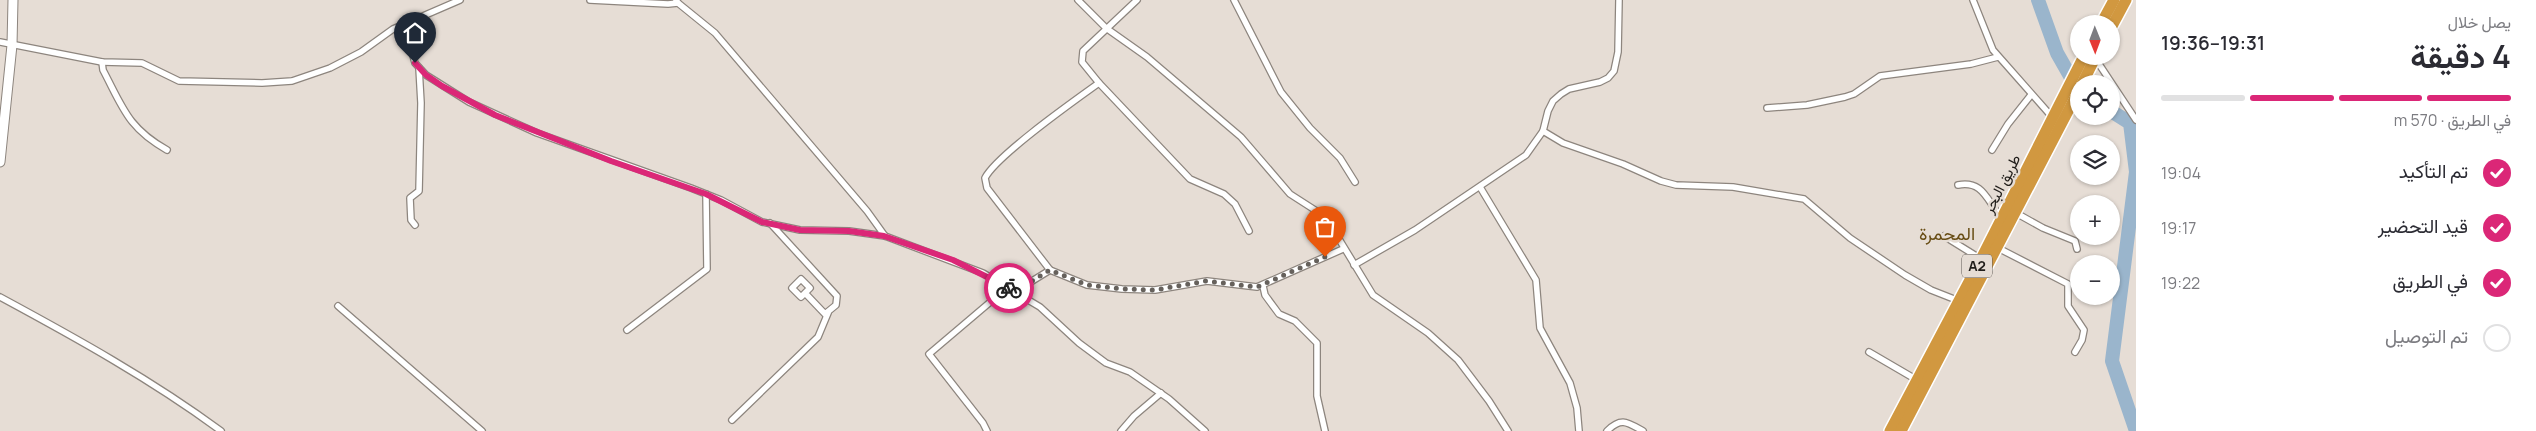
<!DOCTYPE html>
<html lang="ar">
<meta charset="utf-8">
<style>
body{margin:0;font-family:Manrope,Vazirmatn,sans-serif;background:#f7f7f7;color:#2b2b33;direction:rtl;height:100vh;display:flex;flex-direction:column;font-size:19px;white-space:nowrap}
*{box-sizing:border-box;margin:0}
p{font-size:16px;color:#7c7c81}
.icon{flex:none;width:28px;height:28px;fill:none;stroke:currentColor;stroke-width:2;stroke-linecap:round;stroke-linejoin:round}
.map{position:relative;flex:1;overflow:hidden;direction:ltr}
.panel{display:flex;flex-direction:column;background:#fff;width:400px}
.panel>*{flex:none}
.needle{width:32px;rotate:179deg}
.fabs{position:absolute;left:2070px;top:15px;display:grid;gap:10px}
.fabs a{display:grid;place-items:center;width:50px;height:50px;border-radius:50%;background:#fff;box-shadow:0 1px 4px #0004;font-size:25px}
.pin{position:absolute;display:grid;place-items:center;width:42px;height:42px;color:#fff;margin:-51px -21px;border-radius:50% 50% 50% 0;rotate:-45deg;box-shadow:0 0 5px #0007}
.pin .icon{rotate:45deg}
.courier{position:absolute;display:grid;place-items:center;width:50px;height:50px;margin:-25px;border:4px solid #db2777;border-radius:50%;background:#fff;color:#222;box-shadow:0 1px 6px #0007}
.summary em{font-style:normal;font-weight:600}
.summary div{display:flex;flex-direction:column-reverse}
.summary{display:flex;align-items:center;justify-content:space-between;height:85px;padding:0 25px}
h1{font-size:32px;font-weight:600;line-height:38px}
.bar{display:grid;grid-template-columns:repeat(4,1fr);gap:8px 5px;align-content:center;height:60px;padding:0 25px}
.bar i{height:6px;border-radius:4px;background:#e1e1e2}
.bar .on{background:#db2777}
.bar p{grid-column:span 4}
ol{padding:0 25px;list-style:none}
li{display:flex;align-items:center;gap:15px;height:55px}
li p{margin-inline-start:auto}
li .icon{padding:5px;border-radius:50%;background:#db2777;color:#fff;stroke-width:4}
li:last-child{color:#7c7c81}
li i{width:28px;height:28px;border:2px solid #e1e1e2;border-radius:50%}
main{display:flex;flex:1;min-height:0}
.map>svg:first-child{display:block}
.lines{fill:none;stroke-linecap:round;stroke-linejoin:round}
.river{stroke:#9ab5cc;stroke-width:14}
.street-casing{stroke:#8d857e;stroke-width:8}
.secondary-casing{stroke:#8d857e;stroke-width:11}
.highway-casing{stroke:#fff;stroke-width:14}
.street{stroke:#fff;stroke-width:5.5}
.secondary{stroke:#fff;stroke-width:9}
.highway{stroke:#d19840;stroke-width:11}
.done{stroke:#66615c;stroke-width:5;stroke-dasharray:0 9}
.route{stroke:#db2777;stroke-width:6}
.labels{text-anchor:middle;stroke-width:5;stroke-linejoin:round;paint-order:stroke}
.shield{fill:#e6ddd5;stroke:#5c5753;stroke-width:1}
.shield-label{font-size:14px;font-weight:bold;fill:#211e1b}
.street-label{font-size:15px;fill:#211e1b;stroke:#e6ddd5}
.quarter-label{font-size:18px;fill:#684d15;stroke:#e6ddd5}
</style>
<main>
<section class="panel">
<div class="summary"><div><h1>4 دقيقة</h1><p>يصل خلال</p></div><em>19:31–19:36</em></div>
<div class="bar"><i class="on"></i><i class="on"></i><i class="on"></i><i></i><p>في الطريق · 570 m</p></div>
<ol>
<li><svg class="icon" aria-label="check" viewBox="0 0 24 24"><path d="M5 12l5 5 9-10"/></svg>تم التأكيد<p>19:04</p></li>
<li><svg class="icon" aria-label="check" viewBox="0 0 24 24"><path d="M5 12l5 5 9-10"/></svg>قيد التحضير<p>19:17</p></li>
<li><svg class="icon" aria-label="check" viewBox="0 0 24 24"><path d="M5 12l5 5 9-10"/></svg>في الطريق<p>19:22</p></li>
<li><i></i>تم التوصيل</li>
</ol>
</section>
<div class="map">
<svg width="2136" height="431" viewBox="0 0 2136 431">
<rect width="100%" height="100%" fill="#e6ddd5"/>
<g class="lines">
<g class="river">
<path d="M2038 0 2057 53 2078 90"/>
<path d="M2111 111 2130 123 2136 172 2112 361 2136 431"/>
</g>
<defs>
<g id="street">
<path d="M590 0 668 4 678 3 676 0"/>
<path d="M1078 0 1106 28 1147 57 1241 137 1290 194 1318 212 1328 221 1373 295 1428 333 1458 360 1489 401 1508 431"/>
<path d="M1234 0 1281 92 1310 128 1340 158 1355 182"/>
<path d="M1973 0 1993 50 2053 118"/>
<path d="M678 3 715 33 867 211 885 236"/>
<path d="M401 25 407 33 415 63 426 75 469 102 537 133 691 188 721 200 762 222 800 230 849 231 885 236 983 273 1040 307 1079 343 1106 363 1130 372 1169 399 1205 431"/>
<path d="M0 42 102 62 142 63 179 81 262 83 292 81 330 68 361 52 393 29 460 0"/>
<path d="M2095 58 2136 120"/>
<path d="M102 62 103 70C123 108 128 128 167 150"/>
<path d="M1099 83 1190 179 1224 194 1235 204 1249 231"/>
<path d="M1767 108 1807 105 1845 97 1854 94 1880 76 1971 64 1998 57"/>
<path d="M1543 131 1563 143 1623 164 1661 181 1676 185 1733 187 1804 199 1850 238 1905 275 1931 290 1959 301"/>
<path d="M1992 150 2008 124 2031 95"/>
<path d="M1958 185C1984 180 1987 202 2002 218"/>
<path d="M1480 187 1536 280 1540 328 1570 383 1577 408 1579 431"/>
<path d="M2016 213 2043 228 2075 241 2077 249"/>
<path d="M770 223 837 296 836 305 825 314 805 293 801 297 792 288 801 279 810 288 805 293"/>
<path d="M415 225 411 220 410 198 419 191 421 103 419 68"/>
<path d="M1944 236 1981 259"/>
<path d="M1998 248 2068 284V306L2084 330 2082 340 2075 352"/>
<path d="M1354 265 1415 230 1526 155 1543 131 1548 111 1553 101 1561 94 1569 89 1600 82 1608 78 1614 71 1618 52 1619 0"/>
<path d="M1050 270 1087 285 1122 289 1155 290 1207 281 1257 287 1343 249"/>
<path d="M1263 286 1265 295 1279 314 1295 321 1317 343V396L1325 431"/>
<path d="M1016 291 1050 270 987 188 985 178C997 155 1074 101 1099 83L1082 62 1083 51 1137 0"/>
<path d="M0 297C76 338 152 380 221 431"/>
<path d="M338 306 482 431"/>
<path d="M627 330 707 269 706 194"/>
<path d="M1869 352 1917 380"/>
<path d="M732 420 818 337 828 313"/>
<path d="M987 431 983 423 929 354 1008 287"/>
<path d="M1121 431 1134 416 1161 393"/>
<path d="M1607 431C1621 417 1627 422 1643 431"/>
</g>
<path id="secondary" d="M0 162 12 45 13 0"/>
<g id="highway">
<path d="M2101 24 2114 0"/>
<path d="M2111 28 2126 0"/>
<path d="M2082 84 2096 56"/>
<path d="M1890 431 1981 259 2084 56"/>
<path d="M1901 431 2079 90"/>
</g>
</defs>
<use href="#street" class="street-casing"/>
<use href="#secondary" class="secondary-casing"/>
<use href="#highway" class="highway-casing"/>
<use href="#street" class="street"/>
<use href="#secondary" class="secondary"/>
<use href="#highway" class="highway"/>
</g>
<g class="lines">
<path class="done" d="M1009 288 1016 291 1050 270 1087 285 1122 289 1155 290 1206 281 1257 287 1325 257"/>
<path class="route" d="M415 63 426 75 442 86 495 115 611 161 706 194 762 222 800 230 849 231 884 236 953 260 1009 288"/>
</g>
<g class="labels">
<rect class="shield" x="1962" y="254.5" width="30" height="23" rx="4"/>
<g class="shield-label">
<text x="1977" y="271">A2</text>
</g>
<g class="street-label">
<text transform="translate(2002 184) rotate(-63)" y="5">طريق البحر</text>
</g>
<g class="quarter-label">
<text x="1947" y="240">المحمرة</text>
</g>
</g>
</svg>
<div class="fabs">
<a><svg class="needle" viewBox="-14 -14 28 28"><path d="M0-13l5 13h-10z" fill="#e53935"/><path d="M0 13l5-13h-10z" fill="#7c7c81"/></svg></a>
<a><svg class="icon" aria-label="locate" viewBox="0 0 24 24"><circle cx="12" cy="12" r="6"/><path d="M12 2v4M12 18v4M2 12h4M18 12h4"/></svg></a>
<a><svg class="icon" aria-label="layers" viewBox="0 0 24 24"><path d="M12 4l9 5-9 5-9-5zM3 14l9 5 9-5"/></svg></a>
<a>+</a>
<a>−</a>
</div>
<div class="pin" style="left:1325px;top:257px;background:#ea580c"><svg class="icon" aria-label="bag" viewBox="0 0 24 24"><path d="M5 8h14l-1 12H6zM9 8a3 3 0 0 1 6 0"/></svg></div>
<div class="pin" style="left:415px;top:63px;background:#1f2937"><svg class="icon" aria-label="home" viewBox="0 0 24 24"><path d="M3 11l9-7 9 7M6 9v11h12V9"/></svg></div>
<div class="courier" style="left:1009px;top:288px"><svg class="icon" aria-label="bike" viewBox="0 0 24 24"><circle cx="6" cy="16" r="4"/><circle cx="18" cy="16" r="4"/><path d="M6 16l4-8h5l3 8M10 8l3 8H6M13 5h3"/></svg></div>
</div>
</main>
